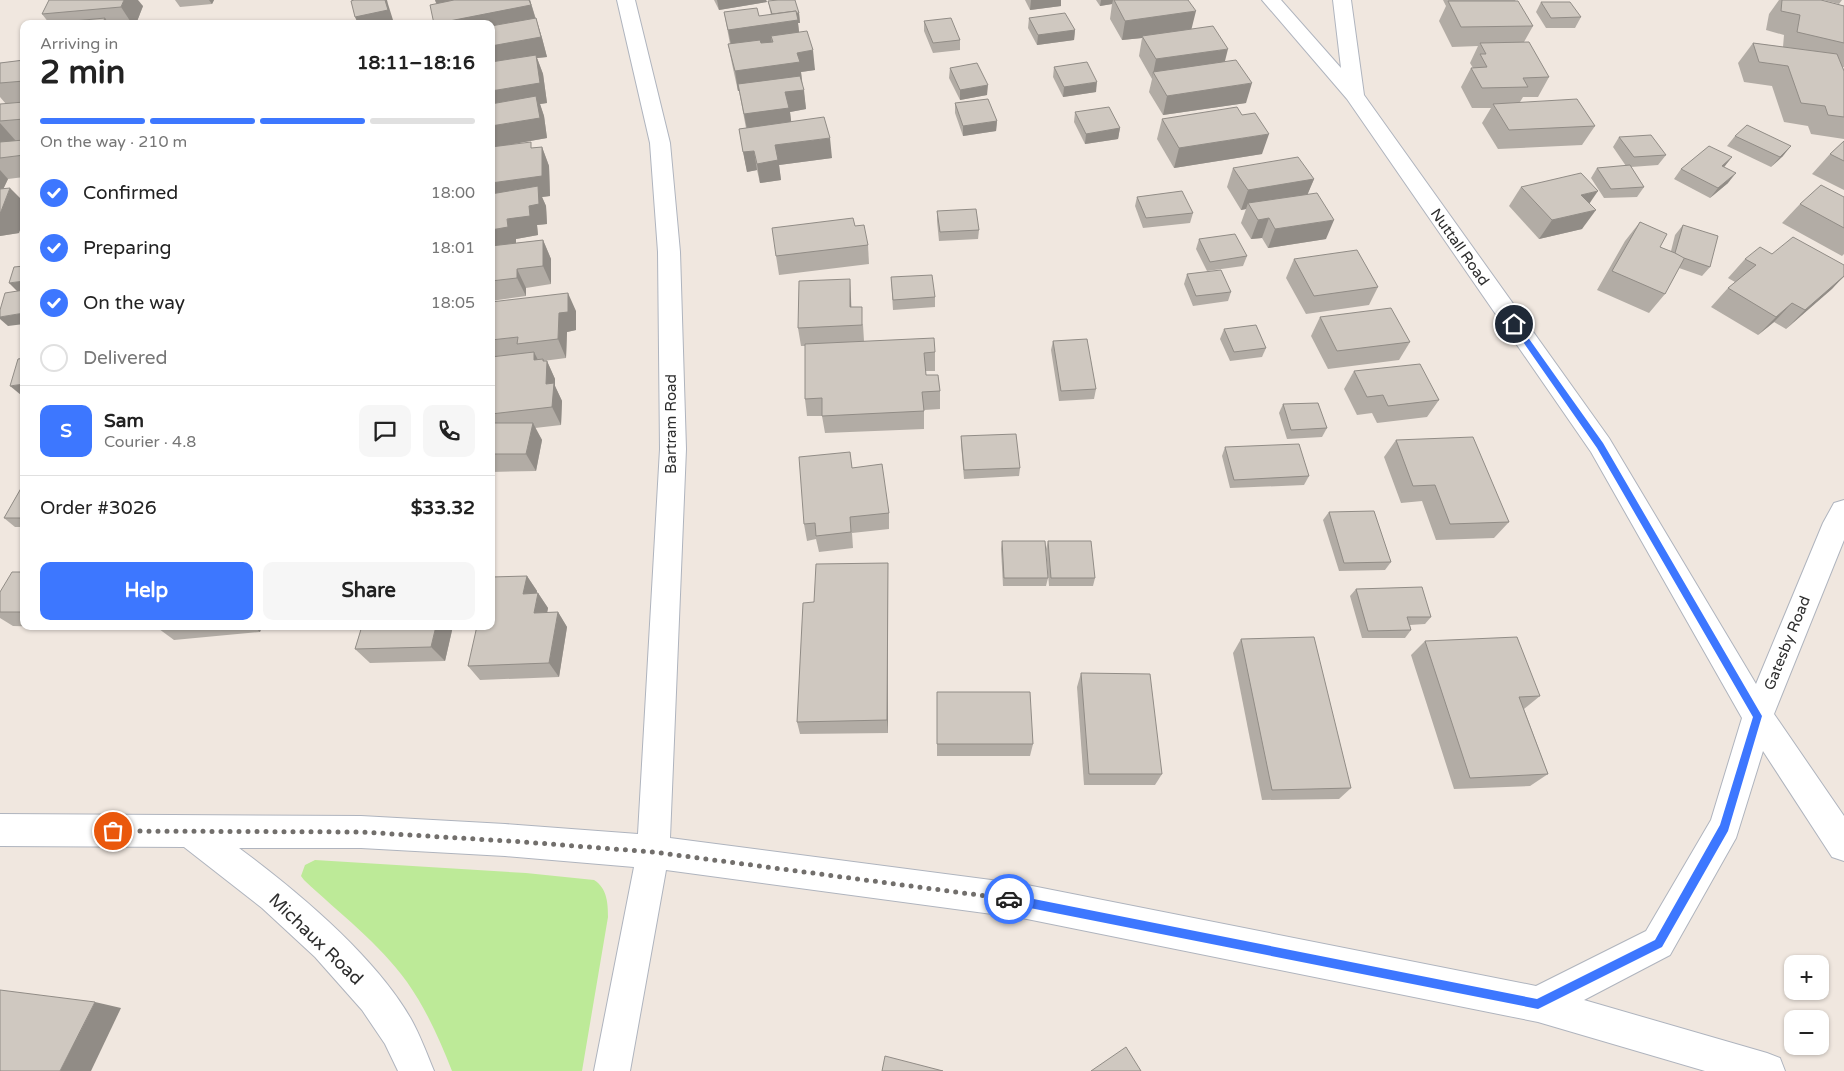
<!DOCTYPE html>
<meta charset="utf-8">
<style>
body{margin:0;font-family:"Varela Round",sans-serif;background:#f6f6f6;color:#222;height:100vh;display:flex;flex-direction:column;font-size:19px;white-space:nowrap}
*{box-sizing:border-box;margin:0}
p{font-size:16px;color:#767676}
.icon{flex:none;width:28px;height:28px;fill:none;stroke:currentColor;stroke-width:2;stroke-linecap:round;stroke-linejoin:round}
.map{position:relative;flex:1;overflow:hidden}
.drawer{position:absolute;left:20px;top:20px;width:475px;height:610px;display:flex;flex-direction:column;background:#fff;border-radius:10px;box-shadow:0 1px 4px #0004}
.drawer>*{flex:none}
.fabs{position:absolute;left:1784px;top:955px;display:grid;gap:10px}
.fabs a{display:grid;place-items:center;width:45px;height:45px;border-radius:10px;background:#fff;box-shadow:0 1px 4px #0004;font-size:25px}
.pin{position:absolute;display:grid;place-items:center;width:42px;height:42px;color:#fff;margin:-21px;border:2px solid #fff;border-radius:50%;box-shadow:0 1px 5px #0007}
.courier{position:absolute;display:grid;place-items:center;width:50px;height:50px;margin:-25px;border:4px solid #3d77ff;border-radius:50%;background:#fff;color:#222;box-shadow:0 1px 6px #0007}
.head em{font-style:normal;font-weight:700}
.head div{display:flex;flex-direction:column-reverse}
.head{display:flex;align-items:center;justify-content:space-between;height:85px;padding:0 20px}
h1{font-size:32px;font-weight:700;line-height:38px}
.bar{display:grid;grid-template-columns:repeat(4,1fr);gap:8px 5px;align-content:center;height:60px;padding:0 20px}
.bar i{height:6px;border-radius:4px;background:#e0e0e0}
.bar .active{background:#3d77ff}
.bar p{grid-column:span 4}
.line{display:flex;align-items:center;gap:12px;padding:0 20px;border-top:1px solid #e0e0e0}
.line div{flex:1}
.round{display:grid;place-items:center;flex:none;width:52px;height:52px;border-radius:10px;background:#f6f6f6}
ol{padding:0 20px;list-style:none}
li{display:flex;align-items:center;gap:15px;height:55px}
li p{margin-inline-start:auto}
li .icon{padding:5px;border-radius:50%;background:#3d77ff;color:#fff;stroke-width:4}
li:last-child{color:#767676}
li i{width:28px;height:28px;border:2px solid #e0e0e0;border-radius:50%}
.button{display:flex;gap:10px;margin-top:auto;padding:10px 20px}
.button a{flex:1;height:58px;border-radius:10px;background:#3d77ff;color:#fff;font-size:20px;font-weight:700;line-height:58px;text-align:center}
.button a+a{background:#f6f6f6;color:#222}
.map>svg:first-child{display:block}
.green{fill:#bdea98}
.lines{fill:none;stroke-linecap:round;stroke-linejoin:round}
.street-casing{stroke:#afb4be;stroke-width:2}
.street{fill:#fff;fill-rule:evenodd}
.wall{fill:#b2aca5}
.shaded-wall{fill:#918c86}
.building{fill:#cfc8c0;stroke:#918c86}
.route{fill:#3d77ff}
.done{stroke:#726f6c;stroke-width:5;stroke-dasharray:0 9}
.labels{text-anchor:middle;stroke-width:4;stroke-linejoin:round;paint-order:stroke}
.street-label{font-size:15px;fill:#2e2e2e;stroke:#fff}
.near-street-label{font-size:18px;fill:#2e2e2e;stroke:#fff}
</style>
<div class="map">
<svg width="1844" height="1071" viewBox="0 0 1844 1071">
<rect width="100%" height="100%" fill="#f0e7df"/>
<path class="green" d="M315 860 526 873 594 880C607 888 608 903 608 917L582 1071H452C440 1040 426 1009 407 982 379 943 339 913 304 880L301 876 305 865Z"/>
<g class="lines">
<defs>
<path id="street" d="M617 0H635L670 143 680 252 686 449 670 838 1022 884 1536 986 1646 931 1711 820 1742 718 1591 452 1347 99 1262 0H1281L1341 68 1333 0H1351L1364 95 1609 438 1756 684 1823 523 1834 503 1844 500V540L1774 714 1844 816V861L1832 857 1763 751 1736 838 1670 955 1584 1000 1767 1053 1780 1058 1785 1071H1705L1538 1022 1022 918 666 870 630 1071H594L634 867 505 856 361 848H239C298 892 374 955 411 1019 420 1035 427 1054 434 1071H398L385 1044 362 1010 315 957 262 908 184 847 0 846V814L361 816 505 824 638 834 660 449 658 252 650 143Z"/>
</defs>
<use href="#street" class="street-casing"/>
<use href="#street" class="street"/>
</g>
<g class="wall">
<path d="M49 0 143 6 136 24H43L49 23 42 14Z"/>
<path d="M175 0H214L212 4 180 7Z"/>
<path d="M435 0H530L542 38 547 57 537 58 543 74 547 103 540 104 544 116 547 138 501 146 533 148 542 147 549 166 550 196 542 197 546 206 547 224 537 225 538 235 516 239V243L543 240 551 259V284L526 288V296L491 301V24L436 3Z"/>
<path d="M714 0H766L767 2 719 10Z"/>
<path d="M1025 0H1061V6L1030 10Z"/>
<path d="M1096 0H1188L1191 29 1225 62 1246 103 1163 115 1149 92 1152 79 1139 56 1142 38 1122 40 1110 19 1112 4 1100 6Z"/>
<path d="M1443 0H1515L1533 26 1524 42 1549 77 1538 97H1523L1520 102 1595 126 1582 145 1498 149 1482 123 1491 108H1472L1461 87 1471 68H1473L1470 63 1478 46 1452 47 1439 21 1446 6Z"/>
<path d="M1779 0H1821L1844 6V67H1843L1844 71V139L1811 134 1808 126 1784 122 1772 86 1744 82 1738 63 1753 43 1783 47 1784 35 1766 30 1769 14Z"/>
<path d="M1823 0H1842L1839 4Z"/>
<path d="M768 1 799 13 800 23H798L799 32 815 70 801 72 806 109 790 112 791 122 832 158 779 165 781 180 760 183 757 170 747 172 739 129 746 128 739 91H738L732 64 728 44H730L724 12 759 16 771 15Z"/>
<path d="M1541 2 1581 17 1575 28H1546L1536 12Z"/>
<path d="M1029 18 1075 30 1074 40 1037 45 1028 28Z"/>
<path d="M924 21 960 40V50L933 53 924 31Z"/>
<path d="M24 60V177L8 179 3 189 19 233 0 236V104H6L0 97V63Z"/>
<path d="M1054 67 1096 92 1063 97 1053 77Z"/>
<path d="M950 68 987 95 960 100 949 78Z"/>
<path d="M955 103 997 121 996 131 963 136 955 113Z"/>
<path d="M1075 112 1120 128 1118 139 1085 144 1074 122Z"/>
<path d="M1162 119 1262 154 1174 168 1157 139Z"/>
<path d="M1735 136 1783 156 1771 167 1727 146Z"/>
<path d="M1619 137 1666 155 1658 165 1631 167 1644 187 1637 197 1604 198 1591 178 1597 168 1626 166 1613 147Z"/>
<path d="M1844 141V190L1812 174 1830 154Z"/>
<path d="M1732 157 1724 167 1728 183 1710 198 1674 179 1681 169Z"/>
<path d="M1233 168 1314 179 1307 195 1326 239 1268 248 1262 238 1251 239 1241 223 1246 209 1241 210 1227 187Z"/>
<path d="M1521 187 1589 203 1582 229 1539 239 1509 206Z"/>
<path d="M1137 197 1193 213 1190 223 1143 228 1135 206Z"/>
<path d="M1844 197V254L1842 256 1782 223 1800 204Z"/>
<path d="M937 211 979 230 978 239 939 241 937 221Z"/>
<path d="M1640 222 1660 247 1671 251 1675 235 1683 225 1710 267 1702 276 1679 268 1665 294 1649 313 1597 290 1625 241Z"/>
<path d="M855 226 868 245 869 264 779 275 776 256Z"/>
<path d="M1199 239 1247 256 1243 266 1207 271 1196 249Z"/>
<path d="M1772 254 1844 265V277L1786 329 1774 322 1758 335 1711 307 1728 288 1735 282 1728 278 1745 259Z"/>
<path d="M1294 259 1378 287 1369 305 1306 314 1286 278Z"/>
<path d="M1187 274 1231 292 1228 301 1193 306 1184 284Z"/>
<path d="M891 277 935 297V307L893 310Z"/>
<path d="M851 298V307L863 325 864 341 935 352V371H925L926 375 940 391V409L924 410V429L825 433 822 416H807L805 399V346H801L798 328Z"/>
<path d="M491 302 576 311V330L567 332 566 358 543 361H547L555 379V386L562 401 561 425 535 428 542 440 536 471 491 472Z"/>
<path d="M1320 317 1410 342 1399 360 1328 369 1311 336Z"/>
<path d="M1224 329 1266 348 1262 357 1230 361 1220 339Z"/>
<path d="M1053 341 1096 389 1094 399 1059 401 1051 350Z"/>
<path d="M1354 371 1439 400 1427 417 1377 423 1372 413 1357 415 1344 389Z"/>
<path d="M1283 404 1327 428 1322 437 1287 439 1279 413Z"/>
<path d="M961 436 1020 468 1019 476 964 479 961 444Z"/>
<path d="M1396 440 1509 522 1494 538 1436 540 1422 501 1401 503 1384 457Z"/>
<path d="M1225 447 1309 476 1304 485 1230 488 1222 456Z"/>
<path d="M852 468 889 513V529L852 533 853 548 819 552 816 539 807 541 804 524Z"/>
<path d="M24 483V527H15L4 518Z"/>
<path d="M1329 512 1391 562 1385 570 1339 571 1323 520Z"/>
<path d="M1002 541 1048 578 1046 586H1003L1001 549Z"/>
<path d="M1048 541 1095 578 1093 586H1049L1046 549Z"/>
<path d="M888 563V733L800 734 797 722 814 602Z"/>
<path d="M24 572V626H112L111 629 13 626 0 618V592Z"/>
<path d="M527 576 537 591V593H538L548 608 547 613 558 612 567 627 559 677 480 680 468 666Z"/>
<path d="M1356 589 1431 617 1425 624 1410 625 1411 630 1405 638H1362L1350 596Z"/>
<path d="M155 626H262L260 632 174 640Z"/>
<path d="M362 626H453L445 661 370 663 355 649Z"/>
<path d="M1241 639 1351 788 1339 799 1262 800 1233 653Z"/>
<path d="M1425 641 1540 696 1524 709 1548 774 1530 786 1454 789 1411 655Z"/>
<path d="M1081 673 1162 774 1155 785H1084L1077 687Z"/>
<path d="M937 692 1033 744 1030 756H937Z"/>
</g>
<g class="shaded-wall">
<path d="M124 0H138L143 6 136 24H132L121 7Z"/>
<path d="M209 0H214L212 4Z"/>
<path d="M385 0H387L388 4 393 20 377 24H358L355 17Z"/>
<path d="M435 0H513L441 14Z"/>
<path d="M530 0 537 24 491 34V24H435Z"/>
<path d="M717 0H766L767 2 719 10Z"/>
<path d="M1031 0H1061V6L1030 10Z"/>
<path d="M1101 0H1113L1112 4 1100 6Z"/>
<path d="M1196 11 1191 31 1142 36V38L1122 40 1125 21Z"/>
<path d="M799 13 800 23H798L800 40 771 36 772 44 732 49 728 30 773 16Z"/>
<path d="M105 18 109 24H102Z"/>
<path d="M536 18 542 38 547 57 537 58 543 74 547 103 540 104 544 116 547 138 491 148V46Z"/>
<path d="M1075 30 1074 40 1037 45 1038 35Z"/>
<path d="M1228 49 1223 69 1153 72 1152 79 1156 59Z"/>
<path d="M813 50 815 70 801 72 802 82 738 91 735 71 797 53Z"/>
<path d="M1097 82 1096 92 1063 97 1064 87Z"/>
<path d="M1252 83 1246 103 1163 115 1167 96Z"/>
<path d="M988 85 987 95 960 100V90Z"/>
<path d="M804 90 806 109 790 112 792 128 748 134 744 114 785 92Z"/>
<path d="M997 121 996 131 963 136V126Z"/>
<path d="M0 123 16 141 0 150Z"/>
<path d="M1120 128 1118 139 1085 144 1086 134Z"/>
<path d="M1269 134 1262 154 1174 168 1179 148Z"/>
<path d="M830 138 832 158 779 165 781 180 760 183 757 164 775 145Z"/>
<path d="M1791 146 1783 156 1771 167 1780 157Z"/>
<path d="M542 147 549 166 550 196 542 197 546 206 547 224 537 225 538 235 516 239V246L491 249V230L529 206 491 204V183Z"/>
<path d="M754 151 757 170 747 172 743 152Z"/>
<path d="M1732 157 1724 167 1722 166Z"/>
<path d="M0 170 8 179 0 196Z"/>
<path d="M1736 173 1728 183 1710 198 1718 188Z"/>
<path d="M1314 179 1306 198 1248 203 1246 209 1241 210 1248 190Z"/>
<path d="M10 188 24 202V220L19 233 0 236V214Z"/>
<path d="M1598 191 1585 210 1581 195Z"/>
<path d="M1596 210 1582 229 1539 239 1552 220Z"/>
<path d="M1269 218 1262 238 1251 239 1258 220Z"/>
<path d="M1334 220 1326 239 1268 248 1275 229Z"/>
<path d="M543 240 551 259V284L543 266Z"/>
<path d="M517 269 526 288V296L517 278Z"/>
<path d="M1844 276 1832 289 1786 329 1805 310Z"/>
<path d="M850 279 851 298 852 326 850 307Z"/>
<path d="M24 281V292L19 293 9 283Z"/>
<path d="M568 293 576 311V330L567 332 566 358 558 339 559 313Z"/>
<path d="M1792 303 1774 322 1758 335 1776 317Z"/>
<path d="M24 313V324L8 326 0 319V317Z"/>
<path d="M534 352 543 370 534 360Z"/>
<path d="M543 359 547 367V361L555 379V386L562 401 561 425 552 407 546 384Z"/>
<path d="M24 384V395H21L10 386Z"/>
<path d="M533 423 542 440 536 471 526 454Z"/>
<path d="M888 563V733L887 720Z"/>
<path d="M527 576 537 591 534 609 523 594Z"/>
<path d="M538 593 548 608 544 628 534 613Z"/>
<path d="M558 612 567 627 559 677 549 663Z"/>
<path d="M253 626H262L260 632Z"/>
<path d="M436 626H453L445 661 431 647Z"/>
<path d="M95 1002 121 1008 91 1071H60Z"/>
</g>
<g class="building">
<path d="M49 0H124L121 7 42 14Z"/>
<path d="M354 0H385L388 10 355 17 351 1Z"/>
<path d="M454 0H529L531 5 434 24 430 5Z"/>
<path d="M778 0H795L799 13H796V11L772 14 768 1Z"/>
<path d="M1114 0H1188L1196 11 1125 21Z"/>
<path d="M1782 0H1821L1844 6V43L1797 32 1800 15 1781 11Z"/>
<path d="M1448 1H1518L1533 26 1461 27Z"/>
<path d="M1541 2H1570L1581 17 1551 18Z"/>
<path d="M757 8 759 16 796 11 798 20 728 30 724 12Z"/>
<path d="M1065 13 1075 30 1038 35 1029 18Z"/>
<path d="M105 18 102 24H43Z"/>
<path d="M536 18 541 37 491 46V26Z"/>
<path d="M951 18 960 40 933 43 924 21Z"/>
<path d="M1213 26 1228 49 1156 59 1142 36Z"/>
<path d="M807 31 813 50 797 53 800 62 735 71 728 44 760 40 761 43 773 42 771 36Z"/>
<path d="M1529 42 1549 77 1523 78 1528 87 1482 88 1471 68 1487 67 1480 54H1486L1480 43Z"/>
<path d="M1753 43 1837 54 1844 71V117L1828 115 1825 106 1801 103 1788 66 1759 62Z"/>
<path d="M536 55 540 83 491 91V62Z"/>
<path d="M24 60V81L0 83V63Z"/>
<path d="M1236 60 1252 83 1167 96 1153 72Z"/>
<path d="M1087 62 1097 82 1064 87 1054 67Z"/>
<path d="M977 63 988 85 960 90 950 68Z"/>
<path d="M800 76 804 90 785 92 789 108 744 114 738 84Z"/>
<path d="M536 96 540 118 491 126V104Z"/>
<path d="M988 99 997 121 963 126 955 103Z"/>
<path d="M1577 99 1595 126 1509 130 1493 104Z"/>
<path d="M24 102V119L0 121V104Z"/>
<path d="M1109 107 1120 128 1086 134 1075 112Z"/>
<path d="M1237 107 1242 115 1255 113 1269 134 1179 148 1162 119Z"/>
<path d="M824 117 830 138 775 145 778 160 757 164 754 151 743 152 739 129Z"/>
<path d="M1747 125 1791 146 1780 157 1735 136Z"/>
<path d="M1651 135 1666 155 1634 157 1619 137Z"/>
<path d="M24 140V155L0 158V142Z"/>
<path d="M1844 141V161L1830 154Z"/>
<path d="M531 142V148L542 147V176L491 183V147Z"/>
<path d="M1709 146 1732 157 1722 166 1736 173 1718 188 1681 169Z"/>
<path d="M1298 157 1314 179 1248 190 1233 168Z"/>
<path d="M1630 165 1644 187 1611 189 1597 168Z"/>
<path d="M1581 173 1598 191 1581 195 1596 210 1552 220 1521 187Z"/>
<path d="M1821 185 1844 197V228L1800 204Z"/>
<path d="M538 186 539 204 529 206 530 216 507 219 508 227 491 230V194Z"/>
<path d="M10 188 0 214V189Z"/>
<path d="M1182 191 1193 213 1146 218 1137 197Z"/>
<path d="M1317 193 1334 220 1275 229 1269 218 1258 220 1248 203Z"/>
<path d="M976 209 979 230 940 232 937 211Z"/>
<path d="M853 218 855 226 864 225 868 245 776 256 772 228Z"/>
<path d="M1640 222 1667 234 1660 247 1685 257 1665 294 1612 271Z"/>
<path d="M1683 225 1718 236 1710 267 1684 258 1675 253Z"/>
<path d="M1235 234 1247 256 1210 262 1199 239Z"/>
<path d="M1793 237 1844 265V276L1805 310 1792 303 1776 317 1728 288 1756 265 1745 259 1760 247 1772 254Z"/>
<path d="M543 240V266L517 269V278L491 281V246Z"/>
<path d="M1357 250 1378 287 1314 296 1294 259Z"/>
<path d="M24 266V281L9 283 14 267Z"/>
<path d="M1221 270 1231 292 1196 296 1187 274Z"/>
<path d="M932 275 935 297 893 300 891 277Z"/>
<path d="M850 279V307H862V325L798 328 799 281Z"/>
<path d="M24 290V313L0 317V310L5 293Z"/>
<path d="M568 293V312L559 313 558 339 517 344 518 337 491 340V302Z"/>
<path d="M1391 308 1410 342 1337 351 1320 317Z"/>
<path d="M1256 325 1266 348 1234 352 1224 329Z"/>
<path d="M934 338 935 352 924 353 926 375H938L940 391 922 392 924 411 822 416V398L805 399V344Z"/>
<path d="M1087 339 1096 389 1061 391 1053 341Z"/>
<path d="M534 352V360L543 359V361H547L546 384 554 383 552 407 491 414V357Z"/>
<path d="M24 358V384L10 386 18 359Z"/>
<path d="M1420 364 1439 400 1388 406 1383 395 1367 397 1354 371Z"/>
<path d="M1318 403 1327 428 1291 430 1283 404Z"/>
<path d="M491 423H533L526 454H491Z"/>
<path d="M1016 434 1020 468 964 470 961 436Z"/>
<path d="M1473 437 1509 522 1450 524 1435 485 1413 486 1396 440Z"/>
<path d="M1299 444 1309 476 1234 480 1225 447Z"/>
<path d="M850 452 852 468 882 464 889 513 850 517 851 532 816 536 815 523 804 524 799 457Z"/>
<path d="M24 483V518H4Z"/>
<path d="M1374 511 1391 562 1344 563 1329 512Z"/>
<path d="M1002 541H1045L1048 578H1004Z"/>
<path d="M1048 541H1091L1095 578H1051Z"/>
<path d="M888 563 887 720 797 722 803 603 814 602 816 564Z"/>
<path d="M12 572H24V612H0V592Z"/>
<path d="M527 576 523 594 538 593 534 613 558 612 549 663 468 666 477 626H491V577Z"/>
<path d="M1422 587 1431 617H1407L1411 630 1368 631 1356 589Z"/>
<path d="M362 626H436L431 647 355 649Z"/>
<path d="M1314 637 1351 788 1272 790 1241 639Z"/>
<path d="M1517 637 1540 696 1519 697 1548 774 1470 778 1425 641Z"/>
<path d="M1081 673 1150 674 1162 774H1089Z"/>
<path d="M937 692H1030L1033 744H937Z"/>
<path d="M0 990 95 1002 60 1071H0Z"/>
<path d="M1126 1047 1141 1071H1091Z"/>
<path d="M885 1056 943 1071H882Z"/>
</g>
<path class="route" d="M1514 321 1517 322 1603 443 1762 716 1728 831 1662 947 1538 1009 1005 903 1004 899 1009 894 1537 999 1655 940 1720 825 1753 717 1597 448 1512 326 1511 324Z"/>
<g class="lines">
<path class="done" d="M113 831 361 832 524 842 653 852 1009 899"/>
</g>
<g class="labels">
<g class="street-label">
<text transform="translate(1460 247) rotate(55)" y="5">Nuttall Road</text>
<text transform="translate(671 424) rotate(-90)" y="5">Bartram Road</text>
<text transform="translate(1787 643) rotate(-68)" y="5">Gatesby Road</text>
</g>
<g class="near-street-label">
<text transform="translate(316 939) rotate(44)" y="6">Michaux Road</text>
</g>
</g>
</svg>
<div class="fabs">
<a>+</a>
<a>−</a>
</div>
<div class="pin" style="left:113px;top:831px;background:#ea580c"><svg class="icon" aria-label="bag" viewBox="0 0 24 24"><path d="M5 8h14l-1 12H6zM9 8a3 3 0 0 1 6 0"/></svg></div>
<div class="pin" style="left:1514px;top:324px;background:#1f2937"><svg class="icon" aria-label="home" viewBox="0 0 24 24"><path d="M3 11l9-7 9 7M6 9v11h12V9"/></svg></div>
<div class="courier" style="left:1009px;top:899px"><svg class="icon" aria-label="car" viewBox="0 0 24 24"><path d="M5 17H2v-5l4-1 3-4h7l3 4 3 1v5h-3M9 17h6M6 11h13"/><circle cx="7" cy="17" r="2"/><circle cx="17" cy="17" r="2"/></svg></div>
<section class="drawer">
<div class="head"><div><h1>2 min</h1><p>Arriving in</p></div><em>18:11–18:16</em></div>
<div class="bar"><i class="active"></i><i class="active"></i><i class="active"></i><i></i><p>On the way · 210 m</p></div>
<ol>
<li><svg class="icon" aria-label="check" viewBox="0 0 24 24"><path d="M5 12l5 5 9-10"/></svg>Confirmed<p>18:00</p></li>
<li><svg class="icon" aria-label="check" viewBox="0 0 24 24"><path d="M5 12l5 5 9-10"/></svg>Preparing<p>18:01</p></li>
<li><svg class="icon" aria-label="check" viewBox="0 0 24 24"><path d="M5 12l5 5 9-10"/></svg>On the way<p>18:05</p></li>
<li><i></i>Delivered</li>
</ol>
<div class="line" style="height:90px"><b class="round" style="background:#3d77ff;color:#fff">S</b><div><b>Sam</b><p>Courier · 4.8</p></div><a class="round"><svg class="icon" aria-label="chat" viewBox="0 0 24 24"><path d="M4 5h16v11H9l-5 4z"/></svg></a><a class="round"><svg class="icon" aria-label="phone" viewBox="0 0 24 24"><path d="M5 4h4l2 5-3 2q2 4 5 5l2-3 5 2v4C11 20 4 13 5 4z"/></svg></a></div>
<div class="line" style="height:65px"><div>Order #3026</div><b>$33.32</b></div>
<div class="button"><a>Help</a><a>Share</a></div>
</section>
</div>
